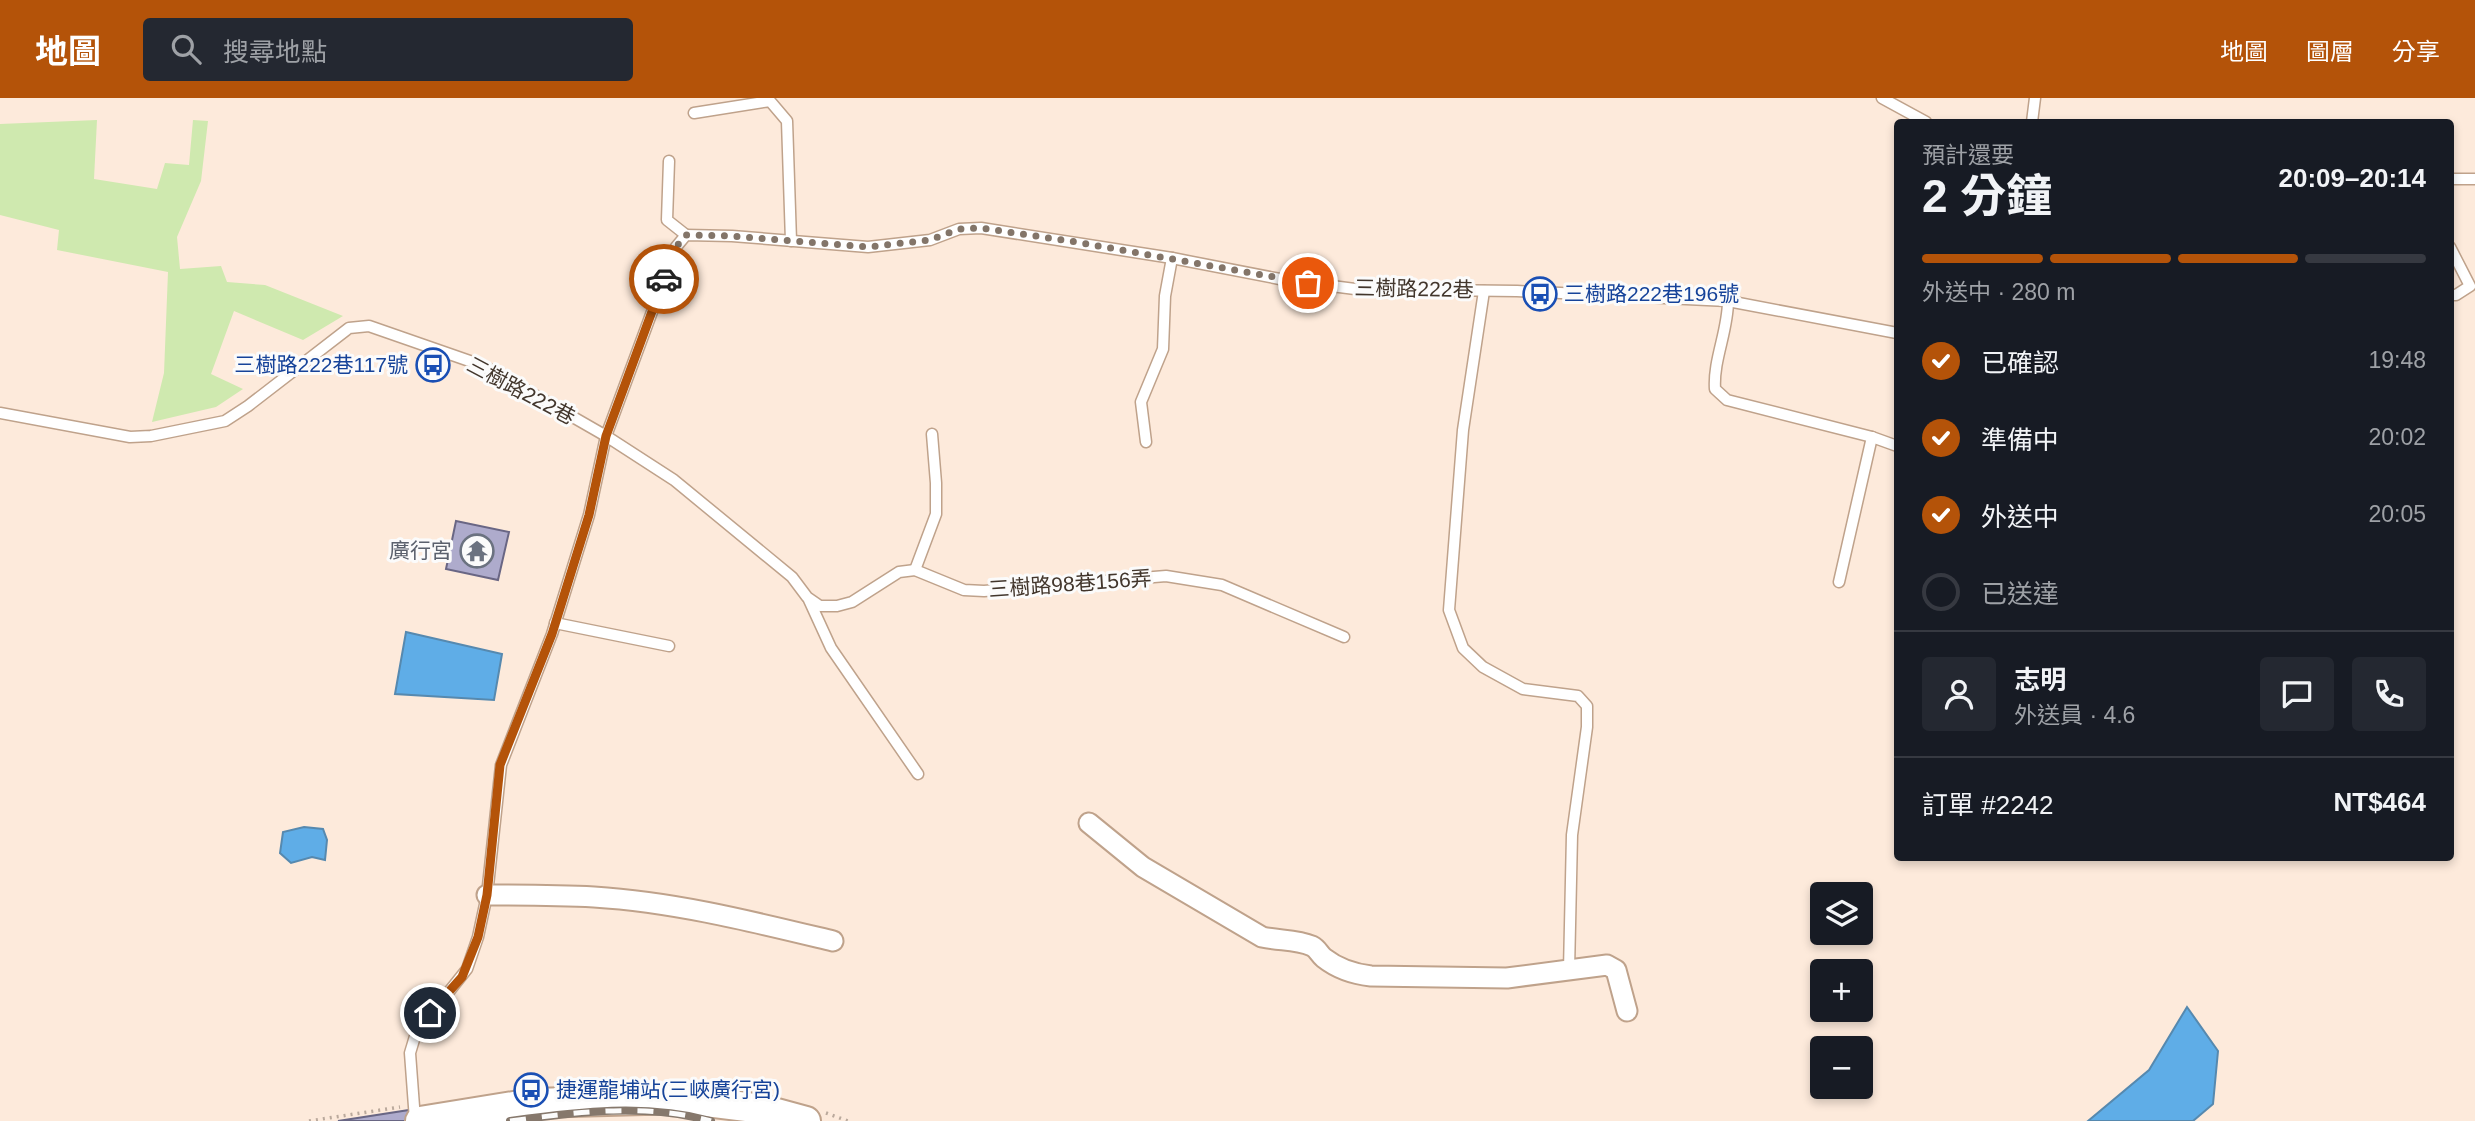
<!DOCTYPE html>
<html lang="zh-TW">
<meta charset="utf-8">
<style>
body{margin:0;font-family:Helvetica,"Noto Sans TC",sans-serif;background:#242831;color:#f1f3f6;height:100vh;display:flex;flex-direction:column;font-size:26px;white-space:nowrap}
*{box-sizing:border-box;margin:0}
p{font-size:23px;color:#9ea1a6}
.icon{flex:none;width:38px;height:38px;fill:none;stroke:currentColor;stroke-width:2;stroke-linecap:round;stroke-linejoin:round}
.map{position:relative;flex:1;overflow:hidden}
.panel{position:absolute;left:1894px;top:21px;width:560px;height:742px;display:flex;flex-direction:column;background:#171b24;border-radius:7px;box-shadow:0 4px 10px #0003}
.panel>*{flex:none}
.buttons{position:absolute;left:1810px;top:784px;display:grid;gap:14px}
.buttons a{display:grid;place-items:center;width:63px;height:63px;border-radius:7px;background:#171b24;box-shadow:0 4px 10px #0003;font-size:35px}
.pin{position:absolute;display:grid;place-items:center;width:60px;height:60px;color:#fff;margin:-30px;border:4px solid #fff;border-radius:50%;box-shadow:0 2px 7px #0007}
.courier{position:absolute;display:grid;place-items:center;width:70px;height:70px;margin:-35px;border:5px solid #b45309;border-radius:50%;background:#fff;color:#222;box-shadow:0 2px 9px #0007}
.headline em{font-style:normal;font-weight:700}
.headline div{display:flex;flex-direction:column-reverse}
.headline{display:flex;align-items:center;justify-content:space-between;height:119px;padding:0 28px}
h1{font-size:46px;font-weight:700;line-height:52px}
.bar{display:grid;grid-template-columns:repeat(4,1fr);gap:10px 7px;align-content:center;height:84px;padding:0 28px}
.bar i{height:9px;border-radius:5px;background:#363941}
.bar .current{background:#b45309}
.bar p{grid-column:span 4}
.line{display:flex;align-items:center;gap:18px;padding:0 28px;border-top:2px solid #363941}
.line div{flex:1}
.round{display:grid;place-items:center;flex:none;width:74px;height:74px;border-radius:7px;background:#242831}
ol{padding:0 28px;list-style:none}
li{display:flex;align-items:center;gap:21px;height:77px}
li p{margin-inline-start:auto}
li .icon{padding:7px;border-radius:50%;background:#b45309;color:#fff;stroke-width:4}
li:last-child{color:#9ea1a6}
li i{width:38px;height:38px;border:4px solid #363941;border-radius:50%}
header{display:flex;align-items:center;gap:42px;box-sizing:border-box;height:98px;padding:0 35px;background:#b45309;color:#fff}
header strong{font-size:33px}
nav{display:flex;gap:38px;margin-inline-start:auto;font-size:24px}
.search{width:490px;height:63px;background:#242831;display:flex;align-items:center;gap:18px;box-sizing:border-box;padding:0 24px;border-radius:7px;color:#9ea1a6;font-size:26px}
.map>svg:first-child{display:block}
.green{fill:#cfe9af}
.water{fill:#5fade7;stroke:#5689af;stroke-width:2}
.building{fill:#aeabcc;stroke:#696684;stroke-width:2}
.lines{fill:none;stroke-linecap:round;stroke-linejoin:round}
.lane-casing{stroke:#bfa28b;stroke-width:13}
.street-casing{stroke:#bfa28b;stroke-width:23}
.secondary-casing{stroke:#bfa28b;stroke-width:32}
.path{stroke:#baa99c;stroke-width:3.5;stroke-dasharray:2 5;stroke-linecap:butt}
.lane{stroke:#fff;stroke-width:10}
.street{stroke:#fff;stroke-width:19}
.secondary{stroke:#fff;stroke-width:28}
.rail-casing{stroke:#86786c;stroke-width:8}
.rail{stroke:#fbfbfb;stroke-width:5;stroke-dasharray:16;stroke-linecap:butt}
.done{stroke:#837569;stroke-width:7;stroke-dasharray:0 12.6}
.route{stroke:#b45309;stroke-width:9}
.labels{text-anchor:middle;stroke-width:6;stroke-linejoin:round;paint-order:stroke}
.street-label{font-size:21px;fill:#42362c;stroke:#fbfbfb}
.transit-label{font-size:21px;fill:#164399;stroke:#fbfbfb;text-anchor:start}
.worship-label{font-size:21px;fill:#5b616d;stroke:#fbfbfb;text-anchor:end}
</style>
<header>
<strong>地圖</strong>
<div class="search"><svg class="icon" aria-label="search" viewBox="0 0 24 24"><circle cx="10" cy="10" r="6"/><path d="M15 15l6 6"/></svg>搜尋地點</div>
<nav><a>地圖</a><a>圖層</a><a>分享</a></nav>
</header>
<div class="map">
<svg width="2475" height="1023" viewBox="0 0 2475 1023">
<rect width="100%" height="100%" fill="#fdeadb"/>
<path class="green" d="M97 22 94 81 157 91 165 65 189 67 193 22 208 23 201 83 177 139 180 171 221 168 227 184 265 187 343 218 303 242 234 213 211 276 243 291 216 309 152 324 164 275 168 174 57 152 59 132 0 117V26Z"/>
<g class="water">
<path d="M406 534 502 556 494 602 395 596Z"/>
<path d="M304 729 323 731 327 742 325 762 312 759 291 765 280 755 283 734Z"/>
<path d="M2187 909 2218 953 2213 1006 2193 1023H2088L2149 972Z"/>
</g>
<g class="building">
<path d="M456 423 509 434 498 482 446 471Z"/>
<path d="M493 999 496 1023H338Z"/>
</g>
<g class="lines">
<defs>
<g id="lane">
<path d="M1882 0 1926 24"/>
<path d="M694 15 770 3 787 23 791 143"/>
<path d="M2032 24 2035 0"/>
<path d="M669 63 667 122 686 137"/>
<path d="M2450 81H2475"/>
<path d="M2450 149 2470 188 2456 197H2450"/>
<path d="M1484 193 1463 332 1449 512 1463 550 1483 569 1523 591 1578 598 1587 608V629L1572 737 1569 872"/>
<path d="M1728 203C1728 233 1713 262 1715 291L1727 302 1872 339 1897 348"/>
<path d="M0 315 130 339 151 338 225 323 248 308 349 230 369 228 484 268 606 338 674 382 792 479 807 499 820 508H837L852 504 899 474 915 472 964 492 984 493 1166 478 1222 487 1344 539"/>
<path d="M1146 344 1141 304 1163 251 1165 198 1172 160"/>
<path d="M915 472 936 416V385L932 336"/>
<path d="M1839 484 1872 339"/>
<path d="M809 502 831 550 918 676"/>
<path d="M555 525 669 548"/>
<path d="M415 1022 410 955 416 935 467 871 478 839 487 797 501 667 552 536 589 417 606 338 676 149 686 137 732 138 868 149 930 142 959 131 981 130 1172 160 1285 182 1355 191 1517 193 1728 203 1897 235"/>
</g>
<g id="street">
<path d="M1089 725 1143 769 1262 839C1280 843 1296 841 1312 848 1318 851 1319 856 1324 860 1338 871 1353 876 1371 878L1507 880 1607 867 1616 872 1627 913"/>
<path d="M487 797C523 797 559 797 594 799 675 804 754 824 833 843"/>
</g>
<path id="secondary" d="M420 1023 532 1005 682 1001 762 1011 806 1023"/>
</defs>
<use href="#lane" class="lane-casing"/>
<use href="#street" class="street-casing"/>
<use href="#secondary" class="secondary-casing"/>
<g class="path">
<path d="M826 1015 848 1023"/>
<path d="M309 1023 400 1009"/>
</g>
<use href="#lane" class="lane"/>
<use href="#street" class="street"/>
<use href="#secondary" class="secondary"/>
<defs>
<path id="rail" d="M510 1023C578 1014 644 1005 711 1023"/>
</defs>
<use href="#rail" class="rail-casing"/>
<use href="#rail" class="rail"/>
</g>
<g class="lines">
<path class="done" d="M664 181 676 149 686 137 732 138 868 149 930 142 959 131 981 130 1076 144 1308 185"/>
<path class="route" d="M430 915 462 879 478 839 487 797 500 667 552 536 589 417 606 338 664 181"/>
</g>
<defs>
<symbol id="bus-ring" viewBox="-11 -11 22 22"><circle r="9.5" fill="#fbfbfb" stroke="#1a4fb4" stroke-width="1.5"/><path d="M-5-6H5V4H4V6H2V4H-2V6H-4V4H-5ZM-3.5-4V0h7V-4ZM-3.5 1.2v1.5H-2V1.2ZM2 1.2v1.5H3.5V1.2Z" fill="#1a4fb4"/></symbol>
<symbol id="temple-ring" viewBox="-11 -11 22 22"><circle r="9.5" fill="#fbfbfb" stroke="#6b7280" stroke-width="1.5"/><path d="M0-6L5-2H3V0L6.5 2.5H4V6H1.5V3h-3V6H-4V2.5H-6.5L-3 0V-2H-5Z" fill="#6b7280"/></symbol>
</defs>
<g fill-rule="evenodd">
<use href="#bus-ring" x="1521" y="177" width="38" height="38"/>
<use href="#bus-ring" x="414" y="248" width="38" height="38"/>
<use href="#temple-ring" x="458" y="434" width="38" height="38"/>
<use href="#bus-ring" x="512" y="973" width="38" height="38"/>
</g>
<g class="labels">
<g class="street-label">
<text transform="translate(1414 191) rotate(1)" y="7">三樹路222巷</text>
<text transform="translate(521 293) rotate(28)" y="7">三樹路222巷</text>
<text transform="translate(1070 486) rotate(-4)" y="7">三樹路98巷156弄</text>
</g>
<g class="transit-label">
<text x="1564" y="203">三樹路222巷196號</text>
<text x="408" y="274" text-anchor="end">三樹路222巷117號</text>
<text x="556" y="999">捷運龍埔站(三峽廣行宮)</text>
</g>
<g class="worship-label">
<text x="452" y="460">廣行宮</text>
</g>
</g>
</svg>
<div class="buttons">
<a><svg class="icon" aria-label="layers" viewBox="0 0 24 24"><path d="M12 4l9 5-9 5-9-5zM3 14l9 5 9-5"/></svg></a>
<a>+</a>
<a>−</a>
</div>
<div class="pin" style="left:1308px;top:185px;background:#ea580c"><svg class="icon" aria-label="bag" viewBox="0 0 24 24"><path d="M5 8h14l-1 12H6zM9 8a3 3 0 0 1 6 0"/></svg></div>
<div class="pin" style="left:430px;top:915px;background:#1f2937"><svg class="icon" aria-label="home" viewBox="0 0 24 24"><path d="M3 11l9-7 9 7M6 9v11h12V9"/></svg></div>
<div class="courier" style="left:664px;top:181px"><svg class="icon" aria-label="car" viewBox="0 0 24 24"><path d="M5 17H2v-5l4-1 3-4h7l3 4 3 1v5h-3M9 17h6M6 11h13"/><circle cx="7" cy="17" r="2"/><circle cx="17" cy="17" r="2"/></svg></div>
<section class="panel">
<div class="headline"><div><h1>2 分鐘</h1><p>預計還要</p></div><em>20:09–20:14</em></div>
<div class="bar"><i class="current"></i><i class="current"></i><i class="current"></i><i></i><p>外送中 · 280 m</p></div>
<ol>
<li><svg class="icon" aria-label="check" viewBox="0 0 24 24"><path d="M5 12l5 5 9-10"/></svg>已確認<p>19:48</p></li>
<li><svg class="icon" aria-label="check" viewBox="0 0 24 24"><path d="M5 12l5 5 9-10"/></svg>準備中<p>20:02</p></li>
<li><svg class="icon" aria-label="check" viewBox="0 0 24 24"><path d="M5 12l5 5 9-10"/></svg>外送中<p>20:05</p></li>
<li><i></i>已送達</li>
</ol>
<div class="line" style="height:126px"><a class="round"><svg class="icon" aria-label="person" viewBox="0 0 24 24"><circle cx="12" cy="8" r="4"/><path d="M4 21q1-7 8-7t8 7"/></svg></a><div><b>志明</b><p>外送員 · 4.6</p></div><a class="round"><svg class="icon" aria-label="chat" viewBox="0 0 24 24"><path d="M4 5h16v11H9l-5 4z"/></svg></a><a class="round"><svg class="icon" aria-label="phone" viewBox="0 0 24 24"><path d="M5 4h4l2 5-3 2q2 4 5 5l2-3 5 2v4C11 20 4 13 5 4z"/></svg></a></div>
<div class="line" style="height:91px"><div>訂單 #2242</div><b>NT$464</b></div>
</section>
</div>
